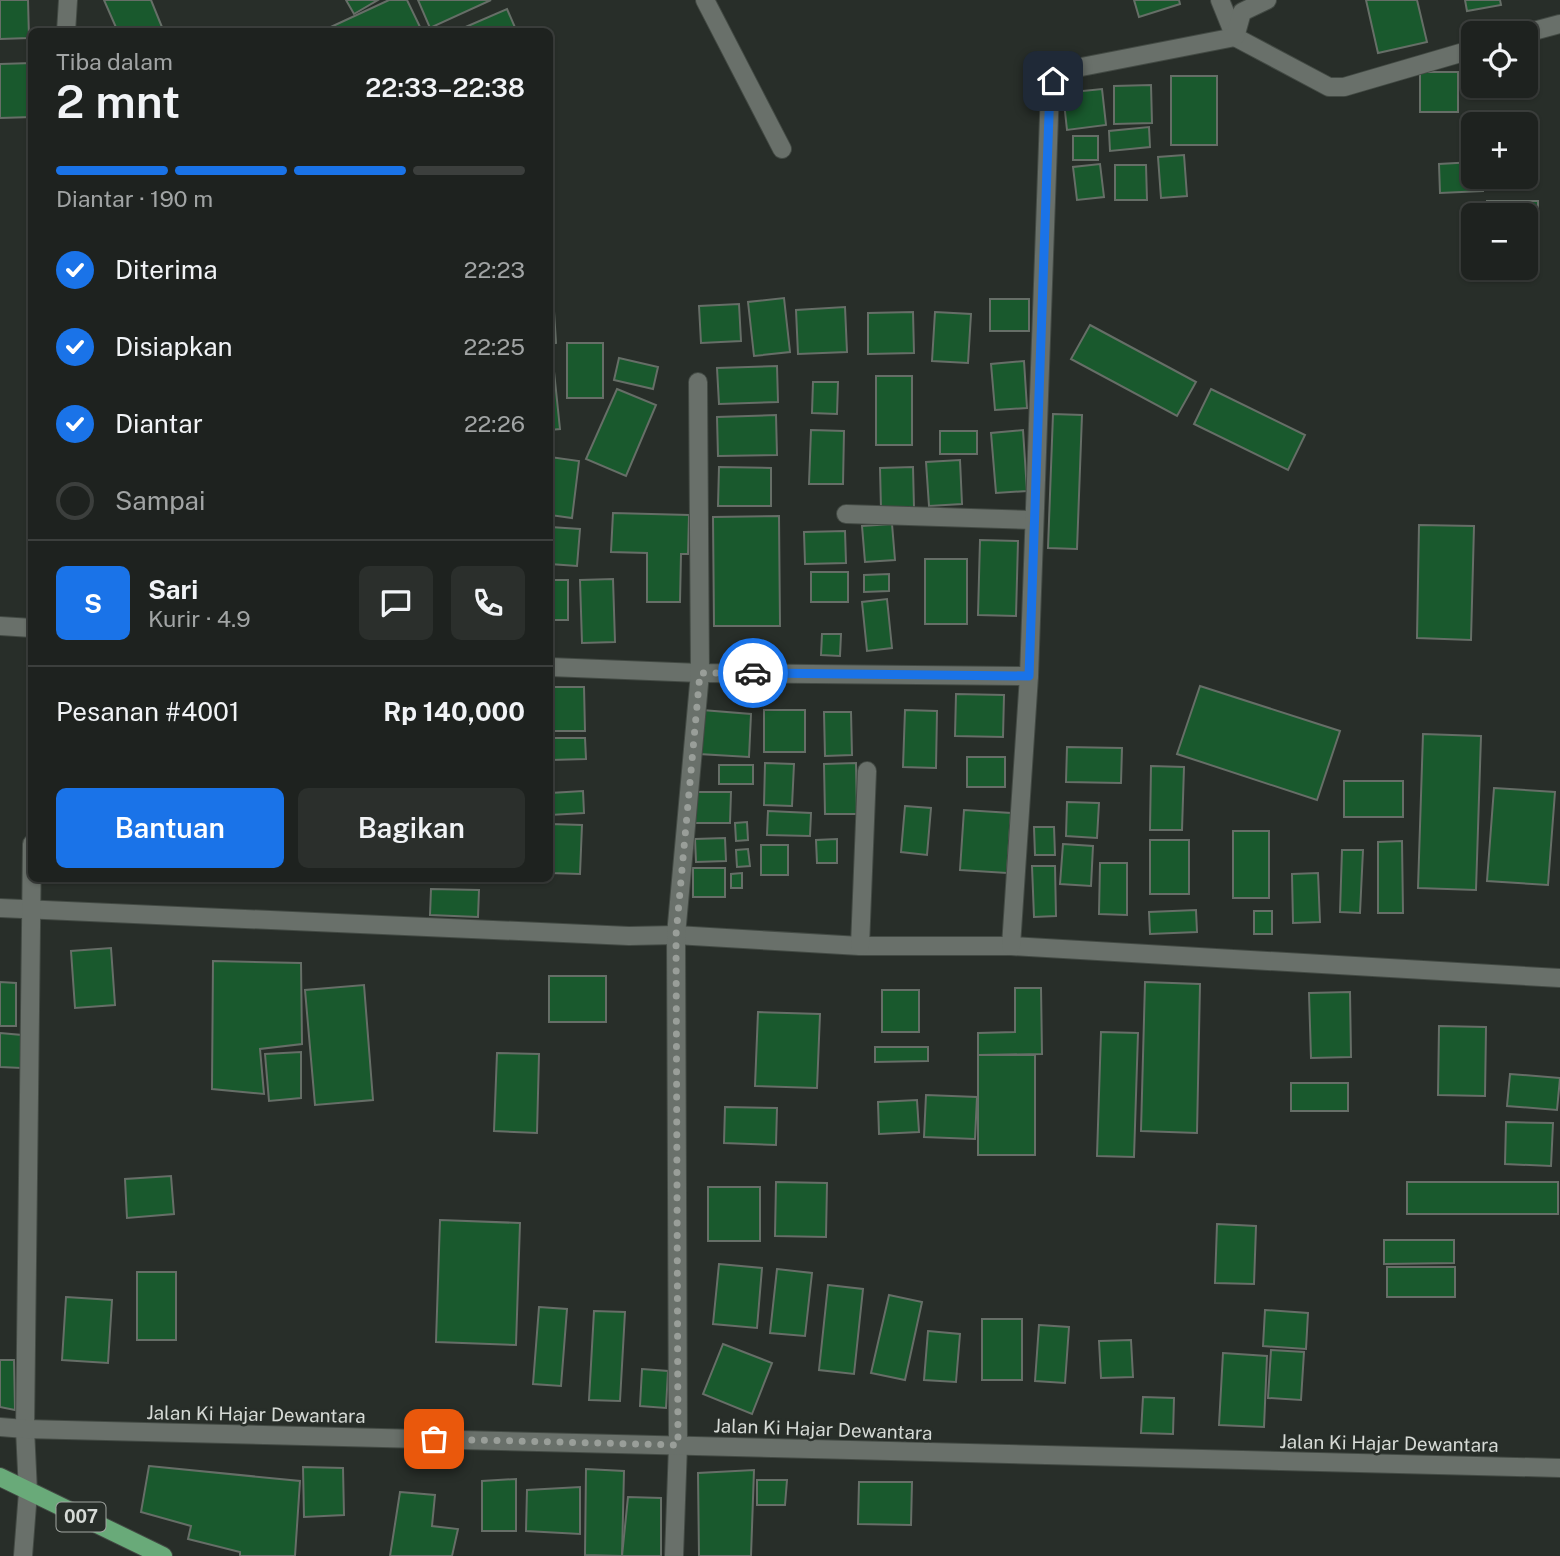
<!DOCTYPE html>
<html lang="id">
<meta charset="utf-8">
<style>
body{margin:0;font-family:"Public Sans",sans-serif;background:#2b2f2c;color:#f1f3f6;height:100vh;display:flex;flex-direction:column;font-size:26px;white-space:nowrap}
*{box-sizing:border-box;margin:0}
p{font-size:23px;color:#a1a4a4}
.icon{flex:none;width:38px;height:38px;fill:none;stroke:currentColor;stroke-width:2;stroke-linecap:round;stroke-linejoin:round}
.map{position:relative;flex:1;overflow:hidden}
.side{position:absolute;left:28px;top:28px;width:525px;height:854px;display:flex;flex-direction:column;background:#1e221f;border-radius:10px;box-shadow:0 2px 5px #0004,0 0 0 2px #3c3f3d}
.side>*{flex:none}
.fabs{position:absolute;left:1461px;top:21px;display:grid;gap:14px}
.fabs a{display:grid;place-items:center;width:77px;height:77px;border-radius:10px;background:#1e221f;box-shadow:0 2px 5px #0004,0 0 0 2px #3c3f3d;font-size:35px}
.pin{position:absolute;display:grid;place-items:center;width:60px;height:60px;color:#fff;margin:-30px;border-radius:14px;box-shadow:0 4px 10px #0006}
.courier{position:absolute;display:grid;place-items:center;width:70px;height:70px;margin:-35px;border:5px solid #1a73e8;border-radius:50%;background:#fff;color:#222;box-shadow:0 2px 9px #0007}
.summary em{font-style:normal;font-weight:600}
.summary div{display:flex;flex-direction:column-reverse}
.summary{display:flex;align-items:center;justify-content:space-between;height:119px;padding:0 28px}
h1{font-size:46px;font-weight:600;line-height:52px}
.bar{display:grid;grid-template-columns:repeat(4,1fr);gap:10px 7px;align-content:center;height:84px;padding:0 28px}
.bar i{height:9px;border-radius:5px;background:#3c3f3d}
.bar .current{background:#1a73e8}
.bar p{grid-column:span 4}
.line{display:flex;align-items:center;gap:18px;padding:0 28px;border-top:2px solid #3c3f3d}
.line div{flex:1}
.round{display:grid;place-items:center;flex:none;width:74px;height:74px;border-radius:10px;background:#2b2f2c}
ol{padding:0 28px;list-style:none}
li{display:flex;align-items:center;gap:21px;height:77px}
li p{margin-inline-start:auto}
li .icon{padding:7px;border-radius:50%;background:#1a73e8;color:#fff;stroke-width:4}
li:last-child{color:#a1a4a4}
li i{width:38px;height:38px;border:4px solid #3c3f3d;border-radius:50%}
.primary-button{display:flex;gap:14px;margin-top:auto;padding:14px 28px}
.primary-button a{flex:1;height:80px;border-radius:10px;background:#1a73e8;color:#fff;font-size:28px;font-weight:600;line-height:80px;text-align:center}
.primary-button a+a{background:#2b2f2c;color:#f1f3f6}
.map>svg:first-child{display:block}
.building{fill:#19592d;stroke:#666e67;stroke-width:2}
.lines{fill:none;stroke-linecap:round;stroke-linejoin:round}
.street-casing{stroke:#434a44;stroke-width:20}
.secondary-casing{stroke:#434a44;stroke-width:20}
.primary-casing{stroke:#434a44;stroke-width:20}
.street{stroke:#69706a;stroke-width:18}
.secondary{stroke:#69706a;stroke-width:18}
.primary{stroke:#69aa79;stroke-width:18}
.done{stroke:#999e99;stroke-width:7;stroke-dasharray:0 12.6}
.route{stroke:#1a73e8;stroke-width:9}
.labels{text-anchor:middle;stroke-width:5;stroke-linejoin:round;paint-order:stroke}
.shield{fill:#282e29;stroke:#a2a6a2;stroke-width:2}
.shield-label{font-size:18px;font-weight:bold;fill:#d6dad6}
.street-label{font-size:19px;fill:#d6dad6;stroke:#282e29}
</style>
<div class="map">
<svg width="1560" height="1556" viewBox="0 0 1560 1556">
<rect width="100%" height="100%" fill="#282e29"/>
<g class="building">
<path d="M0 0H28L29 38 0 39Z"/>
<path d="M104 0H151L164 32H118Z"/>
<path d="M346 0H378L354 14Z"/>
<path d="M389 0H407L422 31 320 32Z"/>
<path d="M418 0H491L430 28Z"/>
<path d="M1134 0H1179L1180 4 1139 17Z"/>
<path d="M1366 0H1417L1427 42 1378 53Z"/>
<path d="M1465 0H1500L1501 5 1467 11Z"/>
<path d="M507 9 517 32H454Z"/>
<path d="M32 63V117L0 118V64Z"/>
<rect x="1420" y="72" width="38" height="40"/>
<rect x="1171" y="76" width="46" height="69"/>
<path d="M1151 85 1152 123 1114 124V86Z"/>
<path d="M1102 89 1106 125 1067 130 1063 93Z"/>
<path d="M1149 127 1150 147 1110 151 1109 131Z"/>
<rect x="1073" y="136" width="25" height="24"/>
<path d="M1184 155 1187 196 1161 198 1158 157Z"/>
<path d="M1474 162V177H1483V191L1440 193 1439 164Z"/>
<path d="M1100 164 1104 197 1077 200 1073 167Z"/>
<path d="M1115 165H1146L1147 200H1115Z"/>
<path d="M1487 201H1538V241H1526V215H1487Z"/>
<path d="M550 279H552L556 343 550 344Z"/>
<path d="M784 298 790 352 754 356 748 302Z"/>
<rect x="990" y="299" width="39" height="32"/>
<path d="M739 304 741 341 701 343 699 306Z"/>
<path d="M845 307 847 352 798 354 796 310Z"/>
<path d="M913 312 914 353 868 354V313Z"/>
<path d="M935 312 971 314 968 363 932 361Z"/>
<path d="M1090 325 1196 382 1177 416 1071 359Z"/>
<rect x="567" y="343" width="36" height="55"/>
<path d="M552 352 560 429 550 430V353Z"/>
<path d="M619 358 658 367 653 389 614 380Z"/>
<path d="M1024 361 1027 408 995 410 991 364Z"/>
<path d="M777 366 778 402 719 404 717 368Z"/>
<rect x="876" y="376" width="36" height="69"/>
<path d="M813 382H838L837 414 812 413Z"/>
<path d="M617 389 656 405 626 476 586 459Z"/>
<path d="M1211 389 1305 435 1288 470 1194 424Z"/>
<path d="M1053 414 1082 415 1077 549 1048 548Z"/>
<path d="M776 415 777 455 718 456 717 417Z"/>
<path d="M811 430 844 431 843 484H809Z"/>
<path d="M1023 430 1027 491 996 493 991 433Z"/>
<rect x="940" y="431" width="37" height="23"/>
<path d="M550 457 579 461 572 518 550 515Z"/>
<path d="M960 460 962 504 929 506 926 462Z"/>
<path d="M719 467 771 468V506H718Z"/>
<path d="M913 467 914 508 881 509 880 468Z"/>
<path d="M613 513 689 515 688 554H681L680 602H647V553L611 552Z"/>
<path d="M779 516 780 626H714L713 517Z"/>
<path d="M892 524 895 560 865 562 862 526Z"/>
<path d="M1419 525 1474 526 1471 640 1417 638Z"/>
<path d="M550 527 580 529 577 566 550 564Z"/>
<path d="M845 531 846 563 805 564 804 532Z"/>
<path d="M980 540 1018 541 1016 616 978 615Z"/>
<rect x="925" y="559" width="42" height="65"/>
<rect x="811" y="572" width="37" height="30"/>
<path d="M889 574V591L864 592V575Z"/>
<path d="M613 579 615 642 582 643 580 580Z"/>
<rect x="550" y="580" width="18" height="40"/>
<path d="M887 599 892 648 867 651 862 602Z"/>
<path d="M822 634H841L840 656 821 655Z"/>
<path d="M1200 686 1340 731 1317 800 1177 754Z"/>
<path d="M550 687H584L585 731H550Z"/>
<path d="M956 694 1004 695 1003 737 955 736Z"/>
<path d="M702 710 751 714 749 757 699 754Z"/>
<rect x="764" y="710" width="41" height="42"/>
<path d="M905 710 937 711 936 768 903 767Z"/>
<path d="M824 712H851L852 755 825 756Z"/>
<path d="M1423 734 1481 736 1476 890 1418 888Z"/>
<path d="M550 738H585L586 759 550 760Z"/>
<path d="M1067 747 1122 748 1121 783 1066 782Z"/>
<rect x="967" y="757" width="38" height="30"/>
<path d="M765 763 794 764 792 806 764 805Z"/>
<path d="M856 763 857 814H825L824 764Z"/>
<rect x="719" y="765" width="34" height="19"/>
<path d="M1151 766 1184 767 1182 830H1150Z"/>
<rect x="1344" y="781" width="59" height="36"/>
<path d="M1494 788 1555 792 1548 885 1487 881Z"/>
<path d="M583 791 584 813 550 815V793Z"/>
<path d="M696 792H731L730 823H695Z"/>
<path d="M1067 802 1099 803 1097 838 1066 836Z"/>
<path d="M905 806 931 808 927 855 901 852Z"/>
<path d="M964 810 1011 813 1007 873 960 870Z"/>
<path d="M768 811 811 813 810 836 767 835Z"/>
<path d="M747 822 748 840 736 841 735 823Z"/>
<path d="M550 824 582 825 580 874 550 873Z"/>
<path d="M1034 827H1054L1055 855H1035Z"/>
<rect x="1233" y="831" width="36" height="67"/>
<path d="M725 838 726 861 696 862 695 839Z"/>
<path d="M837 839V863H817L816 840Z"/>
<rect x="1150" y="840" width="39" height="54"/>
<path d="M1402 841 1403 913H1378V842Z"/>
<path d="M1063 844 1093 846 1091 886 1060 884Z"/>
<rect x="761" y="845" width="27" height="30"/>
<path d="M748 849 750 866 737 867 736 850Z"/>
<path d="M1342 850H1363L1360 913 1340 912Z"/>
<path d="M1100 863H1127V915L1099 914Z"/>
<path d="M1032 866H1055L1056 916 1034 917Z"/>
<rect x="693" y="868" width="32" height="29"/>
<path d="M742 873V888H731V874Z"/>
<path d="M1318 873 1320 922 1293 923 1292 874Z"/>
<path d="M431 889 479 890 478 917 430 915Z"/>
<path d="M1196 910 1197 932 1150 934 1149 912Z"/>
<rect x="1254" y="911" width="18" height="23"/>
<path d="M111 948 115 1005 75 1008 71 951Z"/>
<path d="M213 961 301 963 302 1044 260 1049 264 1094 212 1089Z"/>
<rect x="549" y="976" width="57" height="46"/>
<path d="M0 982 16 983V1026H0Z"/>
<path d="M1145 982 1200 984 1197 1133 1141 1131Z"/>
<path d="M364 985 373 1100 315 1105 305 990Z"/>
<path d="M1015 988H1041L1042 1054 978 1055V1033L1015 1032Z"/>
<rect x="882" y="990" width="37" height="42"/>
<path d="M1350 992 1351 1057 1311 1058 1309 993Z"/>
<path d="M758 1012 820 1014 817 1088 755 1086Z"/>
<path d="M1439 1026 1486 1027 1485 1096 1438 1095Z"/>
<path d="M1101 1032 1138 1033 1134 1157 1097 1156Z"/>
<path d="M0 1033 22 1035V1068L0 1067Z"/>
<path d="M875 1047H928V1061L875 1062Z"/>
<path d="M301 1052V1098L269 1101 265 1054Z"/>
<path d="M497 1053 539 1054 537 1133 494 1131Z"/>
<rect x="978" y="1055" width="57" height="100"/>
<path d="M1510 1074 1560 1078 1557 1110 1507 1106Z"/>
<rect x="1291" y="1083" width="57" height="28"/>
<path d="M926 1095 977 1097 975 1139 924 1137Z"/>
<path d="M917 1100 919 1132 879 1134 878 1102Z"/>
<path d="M725 1107 777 1108 776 1145 724 1143Z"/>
<path d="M1506 1122 1553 1123 1551 1166 1505 1164Z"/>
<path d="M171 1176 174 1214 127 1218 125 1179Z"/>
<path d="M776 1182 827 1183 826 1237 775 1236Z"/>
<rect x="1407" y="1182" width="151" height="32"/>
<rect x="708" y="1187" width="52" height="54"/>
<path d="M440 1220 520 1223 516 1345 436 1342Z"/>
<path d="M1217 1224 1256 1226 1254 1284 1215 1283Z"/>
<path d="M1384 1240H1454V1263L1384 1264Z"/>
<path d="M719 1264 762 1268 757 1328 713 1324Z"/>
<rect x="1387" y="1267" width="68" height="30"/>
<path d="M777 1269 812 1273 805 1336 770 1333Z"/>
<rect x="137" y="1272" width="39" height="68"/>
<path d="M828 1285 863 1289 854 1374 819 1370Z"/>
<path d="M889 1295 922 1302 905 1380 871 1373Z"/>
<path d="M66 1297 112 1300 108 1363 62 1360Z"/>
<path d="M539 1307 567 1309 561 1386 533 1384Z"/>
<path d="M1265 1310 1308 1313 1306 1349 1263 1346Z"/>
<path d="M594 1311 625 1312 620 1401 589 1400Z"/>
<rect x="982" y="1319" width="40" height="61"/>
<path d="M1039 1325 1069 1327 1065 1383 1035 1381Z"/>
<path d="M928 1331 960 1334 956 1382 924 1380Z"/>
<path d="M1131 1340 1133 1377 1101 1378 1099 1341Z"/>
<path d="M723 1344 772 1363 752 1414 703 1394Z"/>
<path d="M1271 1350 1304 1352 1301 1400 1268 1398Z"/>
<path d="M1223 1353 1267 1356 1264 1427 1219 1425Z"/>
<path d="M0 1360H14L15 1410 0 1407Z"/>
<path d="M642 1369 668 1371 666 1408 640 1406Z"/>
<path d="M1143 1397 1174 1398 1173 1434 1141 1433Z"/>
<path d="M149 1466 300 1481 295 1556H240V1552L188 1539 191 1526 141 1512Z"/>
<path d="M303 1467 343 1468 344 1515 304 1517Z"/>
<path d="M586 1469 624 1471 622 1556 585 1555Z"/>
<path d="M754 1470 751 1556H699L698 1473Z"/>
<path d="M516 1479V1531H482V1481Z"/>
<path d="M757 1480H787L785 1505H757Z"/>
<path d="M859 1482H912L911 1525 858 1524Z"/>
<path d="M580 1487V1534L526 1531 527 1490Z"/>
<path d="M400 1492 435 1495 432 1526 458 1529 452 1556H390Z"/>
<path d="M628 1497 661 1498V1556H622Z"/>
</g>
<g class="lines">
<defs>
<g id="street">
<path d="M705 0 782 149"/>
<path d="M1220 0 1235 37 1329 87H1344L1474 49"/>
<path d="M66 32 68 0"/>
<path d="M1526 33 1560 24"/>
<path d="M846 514 1033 520"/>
<path d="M0 626 32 628"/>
<path d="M550 667 700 673 1029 676"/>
<path d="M0 908 629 936 676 935 860 946H1011L1560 978"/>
<path d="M860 946 867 771"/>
<path d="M1011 946 1029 676 1050 88 1057 75 1066 70 1235 37 1242 12 1267 0"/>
<path d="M23 1556 28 1492 25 1429 32 844"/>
<path d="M674 1556 678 1445 676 935 700 673 698 382"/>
</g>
<path id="secondary" d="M0 1427 25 1429 1560 1468"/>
<path id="primary" d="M0 1477 163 1556"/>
</defs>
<use href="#street" class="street-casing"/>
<use href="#secondary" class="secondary-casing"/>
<use href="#primary" class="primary-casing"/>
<use href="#street" class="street"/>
<use href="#secondary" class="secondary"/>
<use href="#primary" class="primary"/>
</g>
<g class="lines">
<path class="done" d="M434 1439 678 1445 676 935 700 673H753"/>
<path class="route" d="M753 673 1029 676 1047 169 1050 88 1053 81"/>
</g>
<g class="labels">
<rect class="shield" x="56.5" y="1502.5" width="49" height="29" rx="5"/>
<g class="shield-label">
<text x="81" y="1523">007</text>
</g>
<g class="street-label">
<text transform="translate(256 1414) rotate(1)" y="7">Jalan Ki Hajar Dewantara</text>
<text transform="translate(823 1429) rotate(2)" y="7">Jalan Ki Hajar Dewantara</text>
<text transform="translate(1389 1443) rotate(1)" y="7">Jalan Ki Hajar Dewantara</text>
</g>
</g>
</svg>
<div class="fabs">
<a><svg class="icon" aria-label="locate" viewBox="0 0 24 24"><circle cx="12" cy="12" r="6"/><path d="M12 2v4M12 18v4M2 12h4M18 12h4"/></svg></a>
<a>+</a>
<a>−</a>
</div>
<div class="pin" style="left:434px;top:1439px;background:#ea580c"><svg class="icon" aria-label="bag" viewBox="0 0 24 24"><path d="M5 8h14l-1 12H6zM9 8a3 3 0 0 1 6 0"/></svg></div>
<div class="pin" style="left:1053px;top:81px;background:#1f2937"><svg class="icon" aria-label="home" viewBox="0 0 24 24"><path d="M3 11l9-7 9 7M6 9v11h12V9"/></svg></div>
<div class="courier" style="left:753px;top:673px"><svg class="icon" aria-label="car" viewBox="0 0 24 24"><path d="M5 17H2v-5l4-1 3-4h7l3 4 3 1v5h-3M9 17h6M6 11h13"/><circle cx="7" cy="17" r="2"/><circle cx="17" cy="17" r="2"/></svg></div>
<section class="side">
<div class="summary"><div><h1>2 mnt</h1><p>Tiba dalam</p></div><em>22:33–22:38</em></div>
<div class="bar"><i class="current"></i><i class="current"></i><i class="current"></i><i></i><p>Diantar · 190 m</p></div>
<ol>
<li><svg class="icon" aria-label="check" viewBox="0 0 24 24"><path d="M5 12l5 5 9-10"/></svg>Diterima<p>22:23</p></li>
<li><svg class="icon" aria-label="check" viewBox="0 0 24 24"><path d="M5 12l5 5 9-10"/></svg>Disiapkan<p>22:25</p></li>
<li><svg class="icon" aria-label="check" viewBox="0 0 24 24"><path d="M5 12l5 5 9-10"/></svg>Diantar<p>22:26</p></li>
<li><i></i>Sampai</li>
</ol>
<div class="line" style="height:126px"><b class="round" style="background:#1a73e8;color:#fff">S</b><div><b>Sari</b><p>Kurir · 4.9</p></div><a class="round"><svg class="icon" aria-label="chat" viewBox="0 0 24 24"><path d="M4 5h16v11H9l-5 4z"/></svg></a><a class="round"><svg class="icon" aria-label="phone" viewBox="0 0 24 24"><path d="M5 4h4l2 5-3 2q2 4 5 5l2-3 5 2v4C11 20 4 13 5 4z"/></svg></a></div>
<div class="line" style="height:91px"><div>Pesanan #4001</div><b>Rp 140,000</b></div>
<div class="primary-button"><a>Bantuan</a><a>Bagikan</a></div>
</section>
</div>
